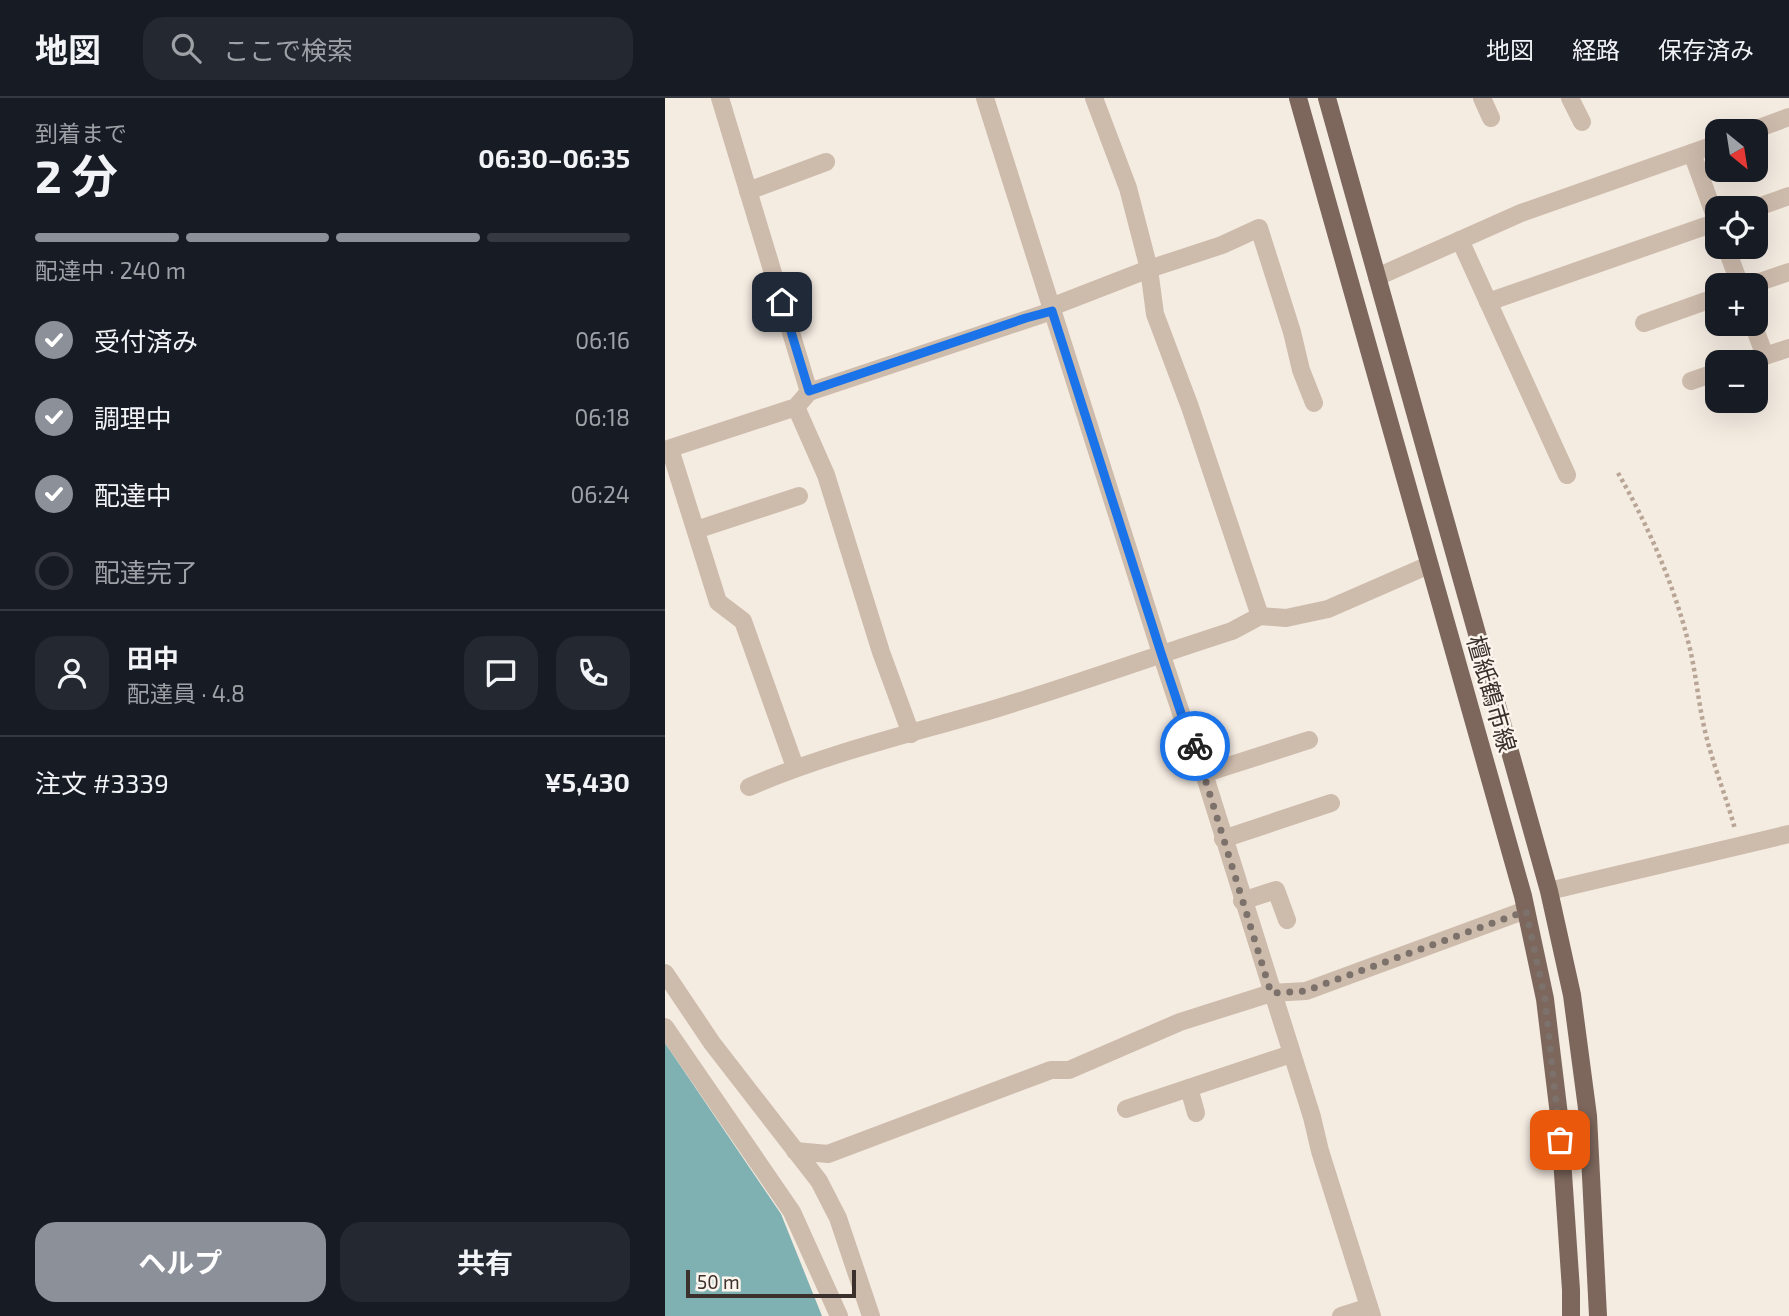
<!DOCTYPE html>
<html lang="ja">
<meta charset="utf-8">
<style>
body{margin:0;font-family:"Exo 2","Noto Sans JP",sans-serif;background:#242831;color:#f1f3f6;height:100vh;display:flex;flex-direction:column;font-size:26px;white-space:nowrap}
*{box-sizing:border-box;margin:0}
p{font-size:23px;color:#9ea1a6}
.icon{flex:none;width:38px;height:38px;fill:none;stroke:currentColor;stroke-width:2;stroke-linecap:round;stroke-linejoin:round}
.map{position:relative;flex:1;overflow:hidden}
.panel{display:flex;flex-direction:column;background:#171b24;width:665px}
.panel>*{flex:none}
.needle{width:46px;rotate:150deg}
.buttons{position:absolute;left:1040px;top:21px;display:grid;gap:14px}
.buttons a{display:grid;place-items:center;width:63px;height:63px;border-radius:14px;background:#171b24;box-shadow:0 7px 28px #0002;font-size:35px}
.scale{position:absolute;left:21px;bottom:18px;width:170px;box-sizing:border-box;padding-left:7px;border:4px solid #3b302b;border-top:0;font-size:19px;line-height:24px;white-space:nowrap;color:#3b302b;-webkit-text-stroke:5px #fbf5ee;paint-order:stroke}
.pin{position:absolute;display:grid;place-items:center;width:60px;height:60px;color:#fff;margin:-30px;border-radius:14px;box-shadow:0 4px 10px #0006}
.courier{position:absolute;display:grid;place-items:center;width:70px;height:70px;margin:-35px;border:5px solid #1a73e8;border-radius:50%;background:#fff;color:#222;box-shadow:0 2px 9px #0007}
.headline em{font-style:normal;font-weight:700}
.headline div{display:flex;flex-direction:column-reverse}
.headline{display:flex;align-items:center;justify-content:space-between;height:119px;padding:0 35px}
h1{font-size:46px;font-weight:700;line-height:52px}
.bar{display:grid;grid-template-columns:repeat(4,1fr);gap:10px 7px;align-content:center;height:84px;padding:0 35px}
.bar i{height:9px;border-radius:5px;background:#363941}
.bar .current{background:#8c9099}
.bar p{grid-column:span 4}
.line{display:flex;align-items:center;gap:18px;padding:0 35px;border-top:2px solid #363941}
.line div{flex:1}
.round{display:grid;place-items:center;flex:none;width:74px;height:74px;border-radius:21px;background:#242831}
ol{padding:0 35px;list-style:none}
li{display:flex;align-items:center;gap:21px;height:77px}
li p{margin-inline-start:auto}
li .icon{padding:7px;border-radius:50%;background:#8c9099;color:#fff;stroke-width:4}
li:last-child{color:#9ea1a6}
li i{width:38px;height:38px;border:4px solid #363941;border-radius:50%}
.button{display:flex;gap:14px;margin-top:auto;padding:14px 35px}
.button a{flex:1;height:80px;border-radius:21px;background:#8c9099;color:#fff;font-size:28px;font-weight:700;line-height:80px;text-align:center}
.button a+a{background:#242831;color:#f1f3f6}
header{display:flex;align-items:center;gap:42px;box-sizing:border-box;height:98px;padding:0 35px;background:#171b24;border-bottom:2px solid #363941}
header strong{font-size:33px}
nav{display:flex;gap:38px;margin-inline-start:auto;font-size:24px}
.search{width:490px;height:63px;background:#242831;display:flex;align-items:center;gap:18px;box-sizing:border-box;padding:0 24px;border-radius:21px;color:#9ea1a6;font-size:26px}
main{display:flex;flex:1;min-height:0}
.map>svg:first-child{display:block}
.water{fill:#7fb0b2}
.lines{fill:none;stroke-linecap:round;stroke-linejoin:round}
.path{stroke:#b9a596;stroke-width:4.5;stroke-dasharray:3.5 3.5;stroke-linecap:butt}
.minor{stroke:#cdbbac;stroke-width:18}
.major{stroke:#7d675c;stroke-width:18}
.done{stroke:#7c716b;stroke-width:7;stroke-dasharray:0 12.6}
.route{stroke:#1a73e8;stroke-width:9}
.labels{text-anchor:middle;stroke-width:5;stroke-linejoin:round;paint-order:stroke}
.street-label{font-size:24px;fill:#3b302b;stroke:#fbf5ee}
</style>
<header>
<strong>地図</strong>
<div class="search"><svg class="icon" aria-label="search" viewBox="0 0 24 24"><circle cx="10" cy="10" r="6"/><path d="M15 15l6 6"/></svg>ここで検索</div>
<nav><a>地図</a><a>経路</a><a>保存済み</a></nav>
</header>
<main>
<section class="panel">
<div class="headline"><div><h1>2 分</h1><p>到着まで</p></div><em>06:30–06:35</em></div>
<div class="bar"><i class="current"></i><i class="current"></i><i class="current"></i><i></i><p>配達中 · 240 m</p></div>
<ol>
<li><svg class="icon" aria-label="check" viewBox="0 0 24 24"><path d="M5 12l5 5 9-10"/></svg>受付済み<p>06:16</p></li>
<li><svg class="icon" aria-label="check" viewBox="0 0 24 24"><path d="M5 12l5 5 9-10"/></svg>調理中<p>06:18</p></li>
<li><svg class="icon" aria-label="check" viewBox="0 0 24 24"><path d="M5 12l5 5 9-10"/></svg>配達中<p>06:24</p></li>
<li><i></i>配達完了</li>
</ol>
<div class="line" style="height:126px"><a class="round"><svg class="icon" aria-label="person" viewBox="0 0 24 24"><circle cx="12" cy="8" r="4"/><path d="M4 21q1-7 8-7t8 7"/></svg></a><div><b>田中</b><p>配達員 · 4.8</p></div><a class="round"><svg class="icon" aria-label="chat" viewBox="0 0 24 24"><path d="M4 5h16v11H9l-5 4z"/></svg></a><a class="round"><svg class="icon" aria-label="phone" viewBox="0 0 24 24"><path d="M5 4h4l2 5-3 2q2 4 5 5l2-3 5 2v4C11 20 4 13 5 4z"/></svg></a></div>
<div class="line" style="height:91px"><div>注文 #3339</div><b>¥5,430</b></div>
<div class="button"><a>ヘルプ</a><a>共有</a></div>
</section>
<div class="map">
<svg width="1124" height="1218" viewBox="0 0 1124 1218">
<rect width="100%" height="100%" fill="#f4ebe1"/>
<path class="water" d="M0 945 116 1116 157 1218H0Z"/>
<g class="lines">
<path class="path" d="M953 375C982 425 1009 487 1023 543 1031 573 1033 604 1040 633 1048 667 1061 698 1070 731"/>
<g class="minor">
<path d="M55 0 144 294"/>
<path d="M320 0 496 555 520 627 530 647 647 1019 655 1053 707 1218"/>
<path d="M429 0 463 90 484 171 490 216 525 309 595 518"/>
<path d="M817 0 826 20"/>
<path d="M905 0 917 24"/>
<path d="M1086 33 1124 19"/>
<path d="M1027 55 1052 124"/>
<path d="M83 93 161 64"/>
<path d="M1090 110 1124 98"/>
<path d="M795 142 902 377"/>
<path d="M1061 149 1075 187"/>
<path d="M712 179 856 115 1052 46"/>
<path d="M1086 187 1124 174"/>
<path d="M823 204 1052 124"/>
<path d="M386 209 484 171 557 147 594 130 627 234 636 272 649 305"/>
<path d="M979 225 1052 199"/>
<path d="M1088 226 1100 258"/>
<path d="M1082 264 1124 250"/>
<path d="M1026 283 1052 274"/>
<path d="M131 309 161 377 216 554 246 636"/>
<path d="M5 351 53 504 78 523 130 669"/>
<path d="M0 352 131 309 144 294 387 213"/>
<path d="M31 432 134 398"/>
<path d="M538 676 644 642"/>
<path d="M84 689C165 654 249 635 333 610 412 586 489 558 567 533L595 518 621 520 663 511 764 467"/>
<path d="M558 741 666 705"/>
<path d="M884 793 1124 736"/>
<path d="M577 803 611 792 622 822"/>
<path d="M0 875 47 945 154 1083 173 1120 206 1218"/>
<path d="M0 929 127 1114 174 1218"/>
<path d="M524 990 531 1015"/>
<path d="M461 1011 626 956"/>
<path d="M130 1053 163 1056 386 972H404L515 924 606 895 641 893 861 812"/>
<path d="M676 1218 704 1209"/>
</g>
<g class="major">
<path d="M633 0 858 798 880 901 894 1017 906 1192V1218"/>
<path d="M662 0 884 793 907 897 923 1018 933 1218"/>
</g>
</g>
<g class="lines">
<path class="done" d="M530 648 606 895 640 893 861 813 880 901 895 1042"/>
<path class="route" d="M117 204 144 293 361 220 387 213 496 555 520 627 530 648"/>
</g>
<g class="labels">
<g class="street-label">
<text transform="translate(826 596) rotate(74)" y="8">檀紙鶴市線</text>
</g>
</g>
</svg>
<div class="buttons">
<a><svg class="needle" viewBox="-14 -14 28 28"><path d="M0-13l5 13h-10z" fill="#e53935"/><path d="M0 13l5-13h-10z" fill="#9ea1a6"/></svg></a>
<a><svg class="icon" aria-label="locate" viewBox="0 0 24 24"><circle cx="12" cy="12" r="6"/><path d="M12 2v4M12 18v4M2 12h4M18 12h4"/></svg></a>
<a>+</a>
<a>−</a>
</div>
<div class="scale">50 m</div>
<div class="pin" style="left:895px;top:1042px;background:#ea580c"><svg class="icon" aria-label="bag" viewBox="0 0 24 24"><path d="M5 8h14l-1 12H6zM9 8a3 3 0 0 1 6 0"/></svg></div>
<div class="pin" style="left:117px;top:204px;background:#1f2937"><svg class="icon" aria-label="home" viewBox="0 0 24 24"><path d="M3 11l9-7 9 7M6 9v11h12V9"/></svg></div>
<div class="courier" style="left:530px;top:648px"><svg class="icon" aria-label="bike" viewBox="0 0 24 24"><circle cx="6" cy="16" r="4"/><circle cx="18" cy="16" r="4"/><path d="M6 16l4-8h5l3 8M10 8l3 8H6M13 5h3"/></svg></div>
</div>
</main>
